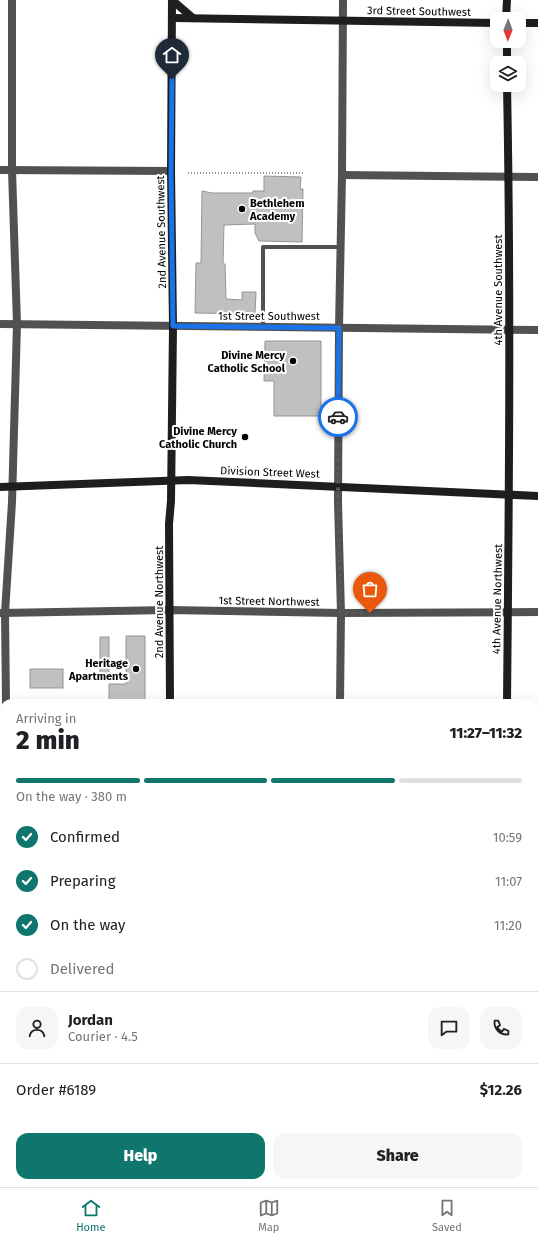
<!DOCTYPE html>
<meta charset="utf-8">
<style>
body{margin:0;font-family:"Fira Sans",sans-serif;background:#f6f6f6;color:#202124;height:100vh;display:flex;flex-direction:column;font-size:15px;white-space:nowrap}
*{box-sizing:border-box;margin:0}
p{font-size:13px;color:#757577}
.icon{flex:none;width:22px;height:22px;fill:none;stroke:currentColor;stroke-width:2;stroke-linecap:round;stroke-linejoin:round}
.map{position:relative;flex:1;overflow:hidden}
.details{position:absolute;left:0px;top:699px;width:538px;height:488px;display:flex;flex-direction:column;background:#fff;border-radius:12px 12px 0 0;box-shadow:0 4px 16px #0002}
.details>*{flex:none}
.needle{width:26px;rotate:181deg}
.controls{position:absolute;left:490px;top:12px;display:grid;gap:8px}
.controls a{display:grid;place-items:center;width:36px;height:36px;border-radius:8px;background:#fff;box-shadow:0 4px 16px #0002;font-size:20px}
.pin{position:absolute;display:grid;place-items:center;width:34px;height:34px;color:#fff;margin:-41px -17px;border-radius:50% 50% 50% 0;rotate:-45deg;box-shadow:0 0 4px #0007}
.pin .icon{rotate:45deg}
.courier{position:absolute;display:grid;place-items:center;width:40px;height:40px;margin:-20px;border:3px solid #1a73e8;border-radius:50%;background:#fff;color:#222;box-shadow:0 1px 5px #0007}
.head em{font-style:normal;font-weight:800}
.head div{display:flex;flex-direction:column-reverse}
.head{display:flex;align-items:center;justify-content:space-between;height:68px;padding:0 16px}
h1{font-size:26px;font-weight:800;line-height:30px}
.bar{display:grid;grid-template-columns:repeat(4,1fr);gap:6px 4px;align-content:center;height:48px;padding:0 16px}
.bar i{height:5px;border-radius:3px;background:#e0e0e0}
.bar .selected{background:#0f766e}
.bar p{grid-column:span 4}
.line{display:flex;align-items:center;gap:10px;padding:0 16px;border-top:1px solid #e0e0e0}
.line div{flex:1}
.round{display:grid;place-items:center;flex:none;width:42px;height:42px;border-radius:12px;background:#f6f6f6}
ol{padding:0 16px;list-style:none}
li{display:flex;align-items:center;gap:12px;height:44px}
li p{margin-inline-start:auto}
li .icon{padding:4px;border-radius:50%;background:#0f766e;color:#fff;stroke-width:4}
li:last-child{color:#757577}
li i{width:22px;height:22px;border:2px solid #e0e0e0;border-radius:50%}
.cta{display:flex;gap:8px;margin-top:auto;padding:8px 16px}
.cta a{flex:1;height:46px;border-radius:12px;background:#0f766e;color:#fff;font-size:16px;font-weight:800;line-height:46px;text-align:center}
.cta a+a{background:#f6f6f6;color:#202124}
.tab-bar{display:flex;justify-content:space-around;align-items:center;height:56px;border-top:1px solid #e0e0e0;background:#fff;font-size:11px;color:#757577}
.tab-bar a{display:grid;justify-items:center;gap:2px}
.tab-bar .selected{color:#0f766e}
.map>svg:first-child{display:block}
.building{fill:#c0c0c0;stroke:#959595}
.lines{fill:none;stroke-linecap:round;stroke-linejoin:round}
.path{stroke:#737373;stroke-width:1.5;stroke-dasharray:1 2;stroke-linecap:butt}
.lane{stroke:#515151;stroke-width:4}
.street{stroke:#515151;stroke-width:8}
.secondary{stroke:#1e1e1e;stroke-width:8}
.primary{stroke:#000;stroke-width:10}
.done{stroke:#595959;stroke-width:4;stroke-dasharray:0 7.2}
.route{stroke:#1a73e8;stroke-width:5}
.poi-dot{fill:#000;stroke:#fff;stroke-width:1.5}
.labels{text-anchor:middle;stroke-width:4;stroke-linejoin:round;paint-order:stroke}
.street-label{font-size:11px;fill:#000;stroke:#fff}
.poi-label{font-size:11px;font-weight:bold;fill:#000;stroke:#fff;text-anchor:end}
</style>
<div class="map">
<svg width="538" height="1187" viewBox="0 0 538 1187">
<rect width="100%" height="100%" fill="#fff"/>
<g class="building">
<path d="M264 176 301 177 300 189H303L302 242 259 241 255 233V224L224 225 223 264H225L226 299 242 300V292H256L255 314 195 313 196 263H201L202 191 212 193H253V191H264Z"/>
<path d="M265 341H321V416H274V381H264Z"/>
<path d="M126 636H145V703H109V684H126Z"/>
<rect x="100" y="637" width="9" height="43"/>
<rect x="30" y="669" width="33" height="19"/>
</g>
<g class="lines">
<path class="path" d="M188 173H305"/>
<g class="lane">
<path d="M263 327V247H340"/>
<path d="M0 876H4"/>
<path d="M0 1011H4"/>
</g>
<g class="street">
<path d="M0 170 171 171"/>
<path d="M342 175 538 177"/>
<path d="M0 324 538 330"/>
<path d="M1 613 169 610 341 613 538 612"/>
<path d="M6 703 5 613 12 502 17 324 12 170V0"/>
<path d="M340 703 341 613 338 502 339 328 342 175 343 0"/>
<path d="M0 779H4"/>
<path d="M534 779H538"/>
<path d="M0 944H4"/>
<path d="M534 944H538"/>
<path d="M5 1187V1183"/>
<path d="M337 1187V1183"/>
</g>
<g class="secondary">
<path d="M172 0 193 18"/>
<path d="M173 18 497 23"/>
<path d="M506 19 507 0"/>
<path d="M519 23H538"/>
<path d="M507 41V63"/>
<path d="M0 487 188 480 538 496"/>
<path d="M170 703 169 524 171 501 173 326 171 171 172 0"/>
<path d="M507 703C509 497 511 291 507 85"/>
<path d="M170 1183V1187"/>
<path d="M503 1183V1187"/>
</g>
<g class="primary">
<path d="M0 1110H4"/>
<path d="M534 1110H538"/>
</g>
</g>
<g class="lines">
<path class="done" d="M338 417V502L341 613H370"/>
<path class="route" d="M172 79 171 171 173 326 339 328 338 417"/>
</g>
<g class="poi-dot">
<circle cx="242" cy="209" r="4"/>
<circle cx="293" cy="361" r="4"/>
<circle cx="245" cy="437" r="4"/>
<circle cx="136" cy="669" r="4"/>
</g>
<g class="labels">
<g class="street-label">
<text transform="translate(419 11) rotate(1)" y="4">3rd Street Southwest</text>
<text transform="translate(161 232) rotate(-91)" y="4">2nd Avenue Southwest</text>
<text transform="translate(498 290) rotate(-90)" y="4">4th Avenue Southwest</text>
<text x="269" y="320">1st Street Southwest</text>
<text transform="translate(270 472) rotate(2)" y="4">Division Street West</text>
<text transform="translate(497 599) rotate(-89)" y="4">4th Avenue Northwest</text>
<text transform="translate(269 601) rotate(1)" y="4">1st Street Northwest</text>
<text transform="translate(159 602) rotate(-90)" y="4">2nd Avenue Northwest</text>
</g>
<g class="poi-label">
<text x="250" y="207" text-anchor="start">Bethlehem<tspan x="250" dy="13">Academy</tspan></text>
<text x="285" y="359">Divine Mercy<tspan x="285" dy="13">Catholic School</tspan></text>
<text x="237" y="435">Divine Mercy<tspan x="237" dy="13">Catholic Church</tspan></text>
<text x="128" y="667">Heritage<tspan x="128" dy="13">Apartments</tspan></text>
</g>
</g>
</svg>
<div class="controls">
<a><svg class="needle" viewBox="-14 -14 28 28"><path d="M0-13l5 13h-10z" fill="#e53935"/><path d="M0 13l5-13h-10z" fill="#757577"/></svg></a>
<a><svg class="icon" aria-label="layers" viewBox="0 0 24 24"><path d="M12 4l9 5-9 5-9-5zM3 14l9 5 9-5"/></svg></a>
</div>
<div class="pin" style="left:370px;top:613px;background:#ea580c"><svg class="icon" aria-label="bag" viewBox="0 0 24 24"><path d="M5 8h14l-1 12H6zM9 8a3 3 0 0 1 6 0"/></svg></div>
<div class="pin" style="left:172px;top:79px;background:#1f2937"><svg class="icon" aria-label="home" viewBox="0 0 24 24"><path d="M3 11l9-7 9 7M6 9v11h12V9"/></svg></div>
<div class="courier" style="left:338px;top:417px"><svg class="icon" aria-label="car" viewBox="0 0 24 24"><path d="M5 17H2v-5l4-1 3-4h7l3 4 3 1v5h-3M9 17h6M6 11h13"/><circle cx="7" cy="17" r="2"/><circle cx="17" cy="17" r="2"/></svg></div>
<section class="details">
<div class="head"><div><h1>2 min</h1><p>Arriving in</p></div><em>11:27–11:32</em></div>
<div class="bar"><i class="selected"></i><i class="selected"></i><i class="selected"></i><i></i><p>On the way · 380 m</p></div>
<ol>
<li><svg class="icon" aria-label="check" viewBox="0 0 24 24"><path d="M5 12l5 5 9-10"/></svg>Confirmed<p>10:59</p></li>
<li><svg class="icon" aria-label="check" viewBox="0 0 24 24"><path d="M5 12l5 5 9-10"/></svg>Preparing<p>11:07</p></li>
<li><svg class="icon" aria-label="check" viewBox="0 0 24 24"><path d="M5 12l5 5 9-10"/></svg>On the way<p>11:20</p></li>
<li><i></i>Delivered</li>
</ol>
<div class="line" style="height:72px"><a class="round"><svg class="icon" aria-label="person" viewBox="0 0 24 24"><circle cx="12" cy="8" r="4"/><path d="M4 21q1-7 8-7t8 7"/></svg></a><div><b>Jordan</b><p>Courier · 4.5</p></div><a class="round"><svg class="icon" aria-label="chat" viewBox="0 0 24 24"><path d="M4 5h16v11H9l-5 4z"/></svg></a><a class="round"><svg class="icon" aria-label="phone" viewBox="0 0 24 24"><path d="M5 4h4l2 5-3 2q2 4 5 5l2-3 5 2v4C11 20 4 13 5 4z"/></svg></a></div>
<div class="line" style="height:52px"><div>Order #6189</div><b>$12.26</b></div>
<div class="cta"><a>Help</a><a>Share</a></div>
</section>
</div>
<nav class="tab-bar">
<a class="selected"><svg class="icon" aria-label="home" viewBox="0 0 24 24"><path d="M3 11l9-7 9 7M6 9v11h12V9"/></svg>Home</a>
<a><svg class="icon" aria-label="map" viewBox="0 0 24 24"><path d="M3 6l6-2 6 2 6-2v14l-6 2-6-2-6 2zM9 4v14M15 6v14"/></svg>Map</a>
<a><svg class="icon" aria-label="saved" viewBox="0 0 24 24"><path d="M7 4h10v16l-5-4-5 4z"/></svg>Saved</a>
</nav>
